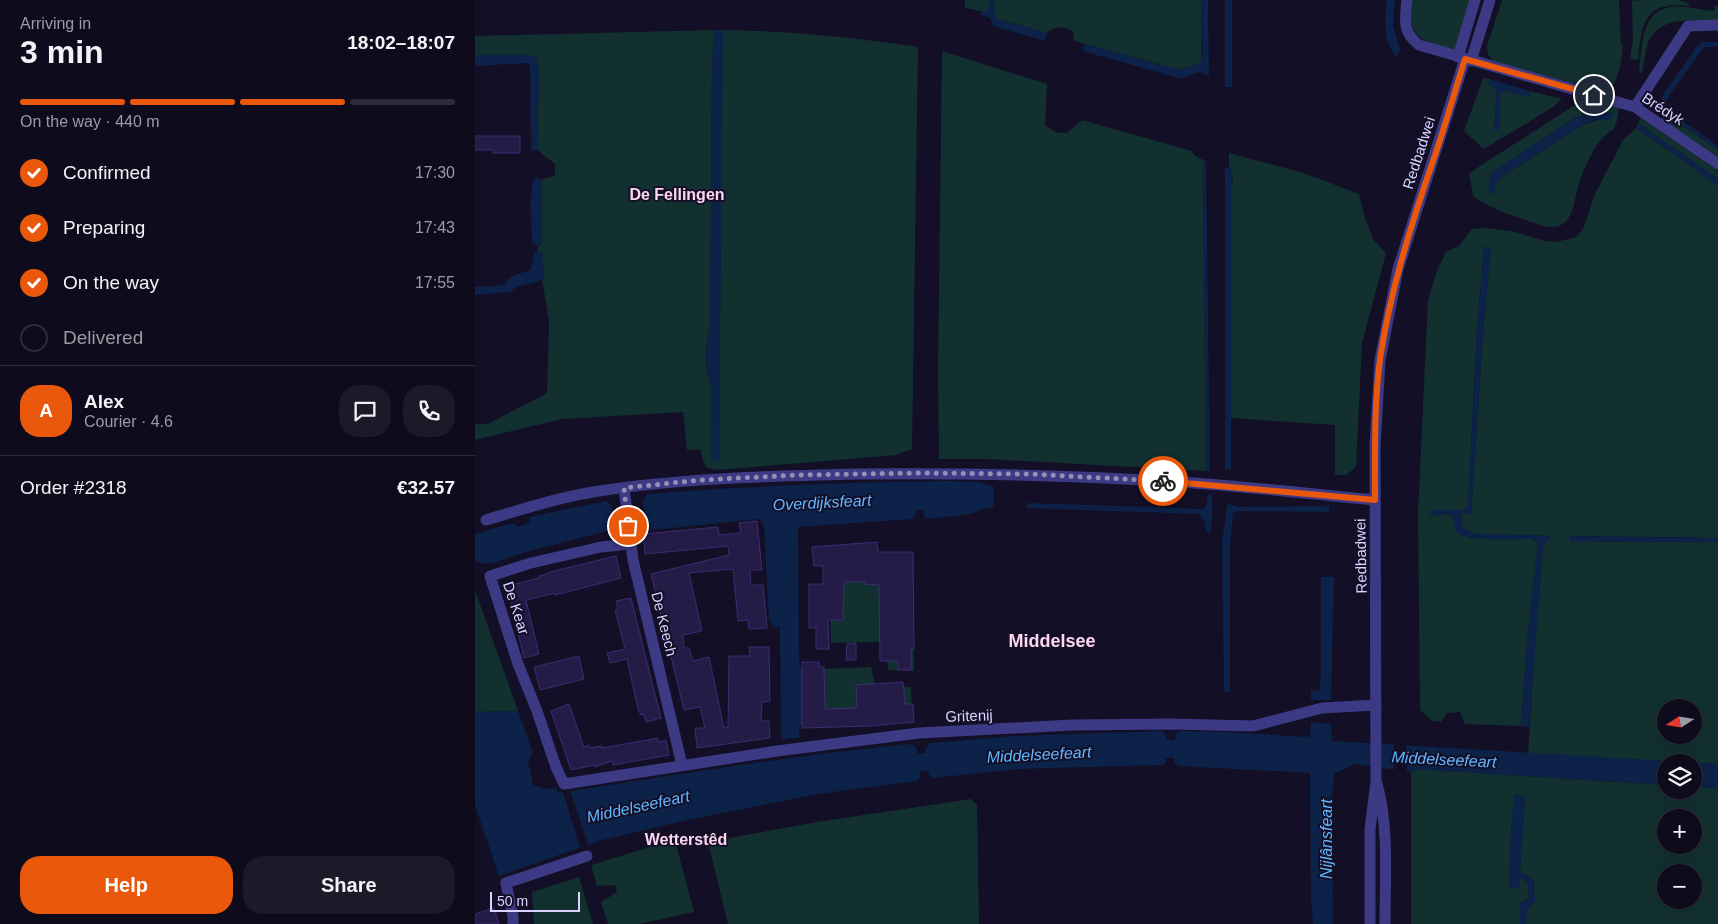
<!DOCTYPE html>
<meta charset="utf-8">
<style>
body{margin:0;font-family:Arial,sans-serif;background:#1c1929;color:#f1f3f6;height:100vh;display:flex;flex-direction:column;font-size:19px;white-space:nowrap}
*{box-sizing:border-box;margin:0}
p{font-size:16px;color:#9b9ba3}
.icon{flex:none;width:28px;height:28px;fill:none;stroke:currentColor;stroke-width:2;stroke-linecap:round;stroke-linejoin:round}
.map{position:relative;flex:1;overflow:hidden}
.side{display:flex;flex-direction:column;background:#0e0b1c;width:475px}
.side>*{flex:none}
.needle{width:32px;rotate:258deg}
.controls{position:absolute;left:1182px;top:699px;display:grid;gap:10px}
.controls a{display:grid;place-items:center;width:45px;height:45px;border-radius:50%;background:#0e0b1c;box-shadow:0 5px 20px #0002,0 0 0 1px #2e2b3b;font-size:25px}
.scale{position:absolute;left:15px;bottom:12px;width:90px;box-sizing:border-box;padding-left:5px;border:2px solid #d9d4ff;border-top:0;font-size:14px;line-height:18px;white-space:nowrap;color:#d9d4ff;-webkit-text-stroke:4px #130f26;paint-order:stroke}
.pin{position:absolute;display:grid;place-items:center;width:42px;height:42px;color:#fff;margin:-21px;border:2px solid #fff;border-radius:50%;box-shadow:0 1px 5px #0007}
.courier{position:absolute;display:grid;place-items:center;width:50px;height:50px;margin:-25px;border:4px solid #ea580c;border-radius:50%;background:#fff;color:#222;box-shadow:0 1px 6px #0007}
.overview em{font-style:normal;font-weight:600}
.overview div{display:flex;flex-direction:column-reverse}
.overview{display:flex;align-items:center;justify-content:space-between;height:85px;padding:0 20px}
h1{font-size:32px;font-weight:600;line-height:38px}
.bar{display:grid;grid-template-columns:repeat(4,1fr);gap:8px 5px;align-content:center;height:60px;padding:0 20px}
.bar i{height:6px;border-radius:4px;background:#2e2b3b}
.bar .current{background:#ea580c}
.bar p{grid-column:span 4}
.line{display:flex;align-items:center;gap:12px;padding:0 20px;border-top:1px solid #2e2b3b}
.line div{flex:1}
.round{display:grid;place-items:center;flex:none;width:52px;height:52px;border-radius:20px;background:#1c1929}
ol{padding:0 20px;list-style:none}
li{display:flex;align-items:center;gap:15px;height:55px}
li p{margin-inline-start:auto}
li .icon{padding:5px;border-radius:50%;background:#ea580c;color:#fff;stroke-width:4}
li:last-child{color:#9b9ba3}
li i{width:28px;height:28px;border:2px solid #2e2b3b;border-radius:50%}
.primary-button{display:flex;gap:10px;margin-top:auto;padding:10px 20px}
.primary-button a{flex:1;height:58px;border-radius:20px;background:#ea580c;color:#fff;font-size:20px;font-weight:600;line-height:58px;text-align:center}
.primary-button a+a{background:#1c1929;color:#f1f3f6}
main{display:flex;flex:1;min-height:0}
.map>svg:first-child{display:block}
.green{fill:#12302f;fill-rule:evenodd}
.water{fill:#0c2248}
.pier{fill:#130f26}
.building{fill:#241b47;stroke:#3b2d73}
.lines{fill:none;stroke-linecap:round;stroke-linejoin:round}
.minor{stroke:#3d3a85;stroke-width:11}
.done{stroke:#948fb3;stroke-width:5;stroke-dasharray:0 9}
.route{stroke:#ea580c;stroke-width:6}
.labels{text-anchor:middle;stroke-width:4;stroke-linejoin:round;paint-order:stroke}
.street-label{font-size:15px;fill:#d9d4ff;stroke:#130f26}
.neighbourhood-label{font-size:16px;font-weight:bold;fill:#ffd6f0;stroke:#130f26}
.water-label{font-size:16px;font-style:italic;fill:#62b6ff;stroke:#130f26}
.quarter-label{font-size:18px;font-weight:bold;fill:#ffd6f0;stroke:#130f26}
</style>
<main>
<section class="side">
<div class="overview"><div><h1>3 min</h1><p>Arriving in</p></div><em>18:02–18:07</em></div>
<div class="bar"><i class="current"></i><i class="current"></i><i class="current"></i><i></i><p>On the way · 440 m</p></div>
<ol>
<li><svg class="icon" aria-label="check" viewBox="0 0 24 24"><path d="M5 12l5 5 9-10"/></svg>Confirmed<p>17:30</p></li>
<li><svg class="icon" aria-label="check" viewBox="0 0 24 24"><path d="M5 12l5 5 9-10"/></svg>Preparing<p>17:43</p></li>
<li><svg class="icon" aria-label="check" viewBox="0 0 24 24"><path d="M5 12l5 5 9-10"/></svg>On the way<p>17:55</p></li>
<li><i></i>Delivered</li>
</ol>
<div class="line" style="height:90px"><b class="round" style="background:#ea580c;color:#fff">A</b><div><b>Alex</b><p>Courier · 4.6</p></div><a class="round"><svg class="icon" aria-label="chat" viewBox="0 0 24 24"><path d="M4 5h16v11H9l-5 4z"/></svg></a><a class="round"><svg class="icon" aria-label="phone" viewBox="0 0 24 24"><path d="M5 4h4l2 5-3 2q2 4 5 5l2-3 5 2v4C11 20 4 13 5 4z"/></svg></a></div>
<div class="line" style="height:65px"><div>Order #2318</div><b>€32.57</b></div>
<div class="primary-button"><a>Help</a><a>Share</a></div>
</section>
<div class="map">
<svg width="1243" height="924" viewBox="0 0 1243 924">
<rect width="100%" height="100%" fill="#130f26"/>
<g class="green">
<path d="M490 0H515V8L511 12 490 8Z"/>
<path d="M519 0H726L727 60 723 64 705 70 599 41 598 31C588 27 580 25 572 33L522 19 520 15Z"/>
<path d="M937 0H996L981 50C964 46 938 42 936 21 935 14 936 7 937 0Z"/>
<path d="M1027 0H1144L1146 44H1148C1147 62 1143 78 1134 93L1018 61 1013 54 1012 46Z"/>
<path d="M1157 0 1164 1V0H1203L1214 3V6C1169 1 1167 22 1163 60L1155 59 1157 44H1158Z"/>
<path d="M1243 5V20C1218 21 1181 15 1172 46 1170 54 1169 64 1167 73L1164 72C1167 49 1165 11 1196 7 1209 5 1225 10 1239 11L1240 6Z"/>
<path d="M239 30 237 70 235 325C231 348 228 361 236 384V461H244L247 30C313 31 378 37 443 47L437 449 421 455 243 470 232 468 228 461 225 449 212 450 208 412 87 419 0 440V424H13L72 393 74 321 67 279 69 275 67 253 62 252 63 246 67 244V180L80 175V164L62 150 64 69 52 55H0V36Z"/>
<path d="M467 51 572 84 570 126 583 133H592L607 120 717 151 719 155 728 160 731 471 512 459H464L463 370Z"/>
<path d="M1008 78 1014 79V85L1020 88 1022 92 1019 129 1026 94 1030 90 1054 97 1055 91 1087 99 1078 107 1009 149 989 131Z"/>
<path d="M1116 98 1144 107 1142 121 1138 130C1122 137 1109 168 1104 184 1100 195 1099 217 1088 224 1077 231 1062 224 1051 220 1032 214 1014 208 998 196L994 173 1103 103 1115 106ZM1112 114 1128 118 1106 126 1026 177 1020 184V193L1018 172 1100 118Z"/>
<path d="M1190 113 1243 150V157L1186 119Z"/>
<path d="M1166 118 1243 171V179L1163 123Z"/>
<path d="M1161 128 1243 185V538L1094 536V541L1243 542V764L1053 754 1060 640 1068 547 1075 536 1001 534 989 529 986 524 985 514H996L1008 332 1016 248 1009 247 1002 331 993 506 987 510H956V515L975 514 977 516 981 529 994 538 1058 539 1063 543 1052 642 1046 726 990 724 985 712 972 713 966 722 957 721 945 710 943 513 953 300 962 270 971 252 984 246 997 229 1010 228 1037 231 1070 241 1081 242 1101 237 1108 229 1120 194 1148 140ZM1191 708H1219V735H1191Z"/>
<path d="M754 153 829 173 884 194 889 215 898 239 911 253 887 343 881 467 871 475H860V425L756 418V188L758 180 756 169 754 168Z"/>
<path d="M353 551 400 556 438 554 439 671 413 670 411 646 407 642 356 643Z"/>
<path d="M0 590 43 711 0 712Z"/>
<path d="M396 667 400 685 436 687 437 719 327 724 326 670Z"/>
<path d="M941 769 1191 785V790H1219V787L1243 788V924H1051L1052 910 1060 902 1058 879 1045 872 1050 796 1040 795 1036 831 1034 888 1045 877 1053 883 1054 899 1045 903V924H936V772ZM1191 818H1219V845H1191ZM1191 872H1219V900H1191Z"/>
<path d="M496 799 502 805 504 924H253L233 842 342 822Z"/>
<path d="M198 840 202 848 219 912 164 924H133L126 902 142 892 140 885 122 886 116 865Z"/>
<path d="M104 877 118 924H59L57 892Z"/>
</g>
<g class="water">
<path d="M515 0H519L520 15 522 19 572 33 570 41 518 26 515 18 506 15V12L513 11Z"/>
<path d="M726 0H733L734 76 723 72 708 78H703L608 51 610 44 705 70 723 64 727 60 728 56Z"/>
<rect x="750" y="0" width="7" height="87"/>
<path d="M912 0H920L918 25 925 50 922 57C907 43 910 18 912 0Z"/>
<path d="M239 30H247L248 35 244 461H236V384C229 361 231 348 235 325L237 70Z"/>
<path d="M1227 42H1243V47H1230L1226 51 1191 100 1190 106 1191 109 1243 146V150L1185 109 1187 96 1223 45Z"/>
<path d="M0 55H52L62 58 64 69 62 150H56L55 66 53 63 0 66Z"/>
<path d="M1014 79 1055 91 1054 98 1030 90 1026 94 1024 130H1019L1022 92 1020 88 1014 85Z"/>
<path d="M1115 106 1139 114 1134 120 1122 119 1106 126 1026 177 1020 184V193H1013L1015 176 1017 172 1100 118 1112 114Z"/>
<path d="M1163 123 1243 179V185L1161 128Z"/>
<path d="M728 160H731L735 471H731Z"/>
<path d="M750 167 756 169 758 173 756 188V470L750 469Z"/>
<path d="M64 178 67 180V244L63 246 58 244 57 241C57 227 53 190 59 179Z"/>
<path d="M1009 247 1016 248 1008 332 996 514H985L986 524 989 529 1001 534 1075 536V541H1072L1068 547 1054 727 1046 726 1052 642 1063 543 1058 539C1046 539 991 541 984 534 980 530 979 522 977 516L975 514 955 515 956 510H987L993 506 1002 331Z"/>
<path d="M62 252 67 253C67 259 71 272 68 277 63 287 44 281 36 292L0 295V287L30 285C34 273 46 275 56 269L59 253Z"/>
<path d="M474 481 502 482 518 486 519 505 515 509 510 508 496 514 453 519 449 516V510H441L440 516 437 519 323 527 324 659 326 670 327 724 324 727V738L306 739 305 627H299L294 620 289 525 286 521 282 519 179 530 171 528 168 500 172 494C273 486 373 482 474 481Z"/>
<path d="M737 494V517L736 533 731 530 729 520 724 514 551 508 553 503 728 509 731 507 733 495Z"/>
<path d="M131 501 136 505 140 529 58 550 21 562 10 564 0 561V534L38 523 43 527 54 523 55 517Z"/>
<path d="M752 504 765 507 854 506V512L763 511 758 513 755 547V692H749L747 539 750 524Z"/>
<path d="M1094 536 1243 538V542L1094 541Z"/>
<path d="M846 577H859L856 700H836V690L844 691 846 673Z"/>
<path d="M43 711 58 753 53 761 58 785 71 789 81 787 83 793C200 775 318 755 437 744L442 749 443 754 451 753V748L455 743 539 736 687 731 691 735V739L700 740V735L704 731 749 732 833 737 835 735 836 722 856 724 857 741 1243 764V788L1219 787V762H1191V785L956 770 941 769 936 772 879 764 859 774 857 803 858 924H838L836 900 835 773 704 766 699 762V758H691L690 763 688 765 543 769 459 778 454 775 453 770 445 771V777L442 781 343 794 217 819 127 840 24 876 0 805V712Z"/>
<path d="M1039 795 1050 796 1045 872 1058 879 1060 902 1052 910 1051 924H1045V903L1054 899 1053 883 1045 878 1044 889 1034 888 1036 831Z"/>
</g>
<g class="pier">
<path d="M919 743H931L932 774 919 772Z"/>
<path d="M95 790 114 847 106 850 88 792Z"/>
</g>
<g class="building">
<path d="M0 136H45V153H18V150H0Z"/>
<path d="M282 521 287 570H275L276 585H288L292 628 274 629 273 620 263 621 258 569 214 573 227 631 208 635 209 648H214L218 661 234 657 249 728 253 727 254 656H275L274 647H294L295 701 287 702 286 721H294L295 738 222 748 220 728H230L225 707 209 710 176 574 254 555 253 546 170 554 168 534 243 527 244 535 266 533 264 523Z"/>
<path d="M402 542 403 552H438L439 649H436V670H423V661H405L404 585 390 584V581L369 582 368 620H353L354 649H341V628H334V584H348V566H339L337 547Z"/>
<path d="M141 556 146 578 80 595V593L51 600 64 654 49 658 32 586 64 578V576L75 573V572Z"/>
<path d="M156 598 186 718 171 722 169 714 166 715 163 709 152 659 135 663 132 653 150 649 140 610 143 609 141 601Z"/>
<path d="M381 643V660H371L372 644Z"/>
<path d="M104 656 109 679 65 690 59 667Z"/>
<path d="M327 662H344V667H349L350 709 382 708 381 685 428 682 430 704H438L439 722 396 726 327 728Z"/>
<path d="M94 704 109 747 114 745 115 748 127 746V748L183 738V742L191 740 194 755 138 765 137 761 119 767V765L96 770 76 711Z"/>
<path d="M19 908 24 924H0V914Z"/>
</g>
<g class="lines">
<g class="minor">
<path d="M932 0C930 20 927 32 944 45L1160 107 1243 164"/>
<path d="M983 57 1000 0"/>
<path d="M996 61 1015 0"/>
<path d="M1160 107 1213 26 1243 25"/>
<path d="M149 488 158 560 207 765"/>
<path d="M11 520C48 509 85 497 124 491 210 478 297 476 384 474 491 473 597 475 703 482 769 486 835 494 900 500"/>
<path d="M155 544 126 547 56 563 15 576 43 664 62 711 81 767 89 784 302 751 444 733 597 725 696 724 778 726 847 708 901 705"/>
<path d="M902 784C914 824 910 881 910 924"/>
<path d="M38 924V916L31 883 112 856"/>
<path d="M895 924V829L901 782 900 446 905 360 923 269 990 59"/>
</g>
</g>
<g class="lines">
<path class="done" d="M153 526 149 488 225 480 324 475 444 473 553 474 688 481"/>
<path class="route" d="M688 481 900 500C900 453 899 405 905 359 915 292 935 228 957 164 969 130 979 94 990 59L1119 95"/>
</g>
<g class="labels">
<g class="street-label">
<text transform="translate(1188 109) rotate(33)" y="5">Brédyk</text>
<text transform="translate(944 153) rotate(-72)" y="5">Redbadwei</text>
<text transform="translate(886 556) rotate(-91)" y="5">Redbadwei</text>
<text transform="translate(41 608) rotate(72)" y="5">De Kear</text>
<text transform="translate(189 624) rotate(76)" y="5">De Keech</text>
<text transform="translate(494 716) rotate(-2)" y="5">Gritenij</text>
</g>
<g class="neighbourhood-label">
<text x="202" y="200">De Fellingen</text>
<text x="211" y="845">Wetterstêd</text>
</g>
<g class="water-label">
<text transform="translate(347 502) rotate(-3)" y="6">Overdijksfeart</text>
<text transform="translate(564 754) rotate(-3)" y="6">Middelseefeart</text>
<text transform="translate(969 759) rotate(3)" y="6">Middelseefeart</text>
<text transform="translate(163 806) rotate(-12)" y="6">Middelseefeart</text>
<text transform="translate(851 839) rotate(-90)" y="6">Nijlânsfeart</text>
</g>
<g class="quarter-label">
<text x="577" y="647">Middelsee</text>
</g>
</g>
</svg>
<div class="controls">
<a><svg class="needle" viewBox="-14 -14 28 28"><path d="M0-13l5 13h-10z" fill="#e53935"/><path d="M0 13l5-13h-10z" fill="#9b9ba3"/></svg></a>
<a><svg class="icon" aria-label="layers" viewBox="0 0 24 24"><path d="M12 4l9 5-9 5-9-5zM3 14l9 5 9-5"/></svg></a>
<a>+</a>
<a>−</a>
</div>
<div class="scale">50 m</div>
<div class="pin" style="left:153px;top:526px;background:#ea580c"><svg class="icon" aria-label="bag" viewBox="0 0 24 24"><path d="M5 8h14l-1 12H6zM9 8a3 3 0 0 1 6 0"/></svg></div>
<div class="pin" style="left:1119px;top:95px;background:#1f2937"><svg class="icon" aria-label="home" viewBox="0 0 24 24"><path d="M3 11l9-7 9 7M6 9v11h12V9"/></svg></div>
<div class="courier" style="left:688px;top:481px"><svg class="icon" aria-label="bike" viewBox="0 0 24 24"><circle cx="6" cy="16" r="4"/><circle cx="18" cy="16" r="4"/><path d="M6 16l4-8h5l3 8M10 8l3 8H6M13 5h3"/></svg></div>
</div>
</main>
